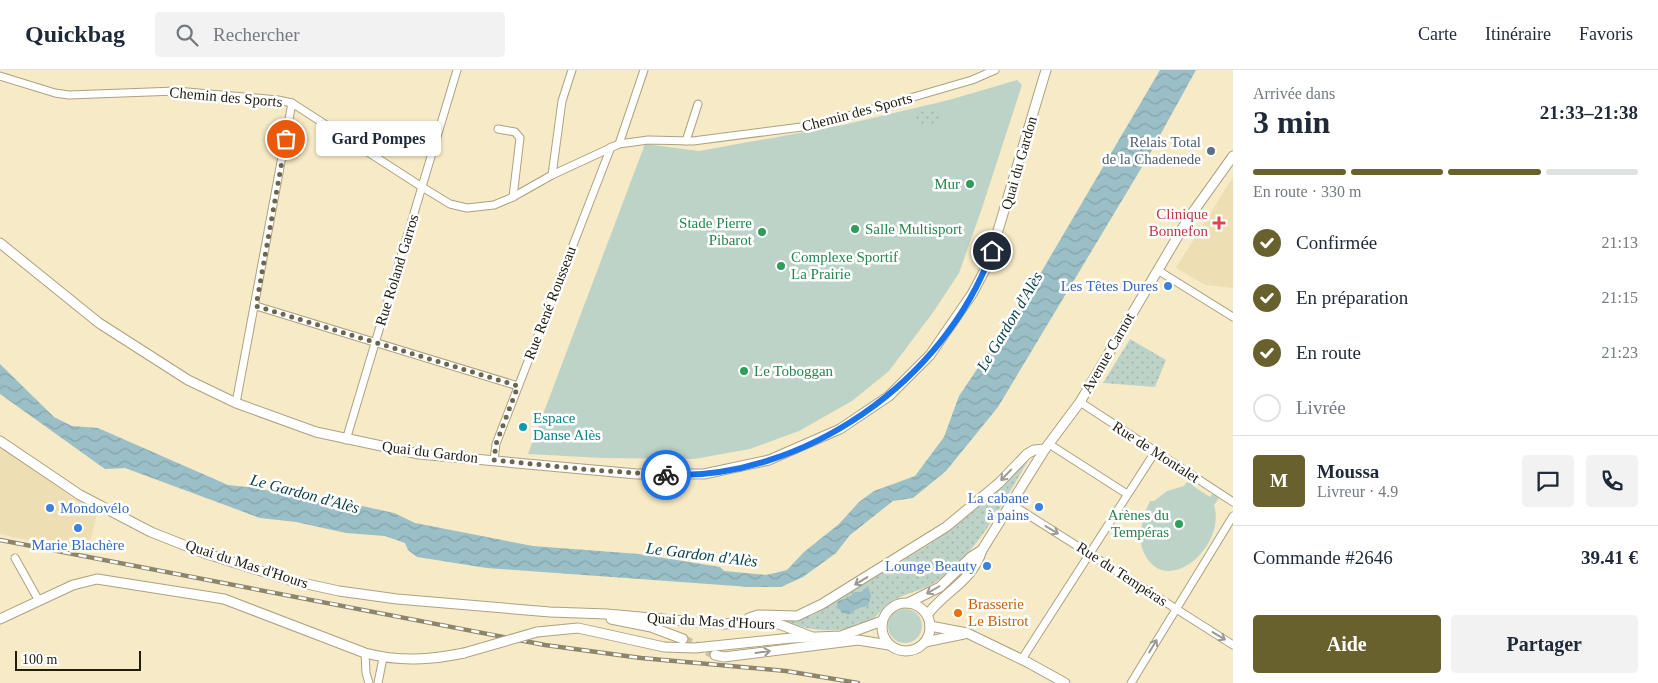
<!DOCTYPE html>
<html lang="fr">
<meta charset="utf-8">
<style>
body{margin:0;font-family:Georgia,serif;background:#f2f2f3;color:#1f2937;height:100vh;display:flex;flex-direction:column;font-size:19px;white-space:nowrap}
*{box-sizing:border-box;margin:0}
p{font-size:16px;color:#747a83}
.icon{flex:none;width:28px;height:28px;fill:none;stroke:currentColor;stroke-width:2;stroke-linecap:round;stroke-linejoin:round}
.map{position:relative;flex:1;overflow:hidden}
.panel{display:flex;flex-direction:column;background:#fff;width:425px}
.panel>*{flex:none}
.scale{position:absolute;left:15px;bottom:12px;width:126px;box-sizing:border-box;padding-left:5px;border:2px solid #211d0f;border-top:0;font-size:14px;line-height:18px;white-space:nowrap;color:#211d0f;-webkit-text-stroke:4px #fff;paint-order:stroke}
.pin{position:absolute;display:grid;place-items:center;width:42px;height:42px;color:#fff;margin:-21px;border:2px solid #fff;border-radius:50%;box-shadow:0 1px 5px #0007}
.courier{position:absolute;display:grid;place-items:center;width:50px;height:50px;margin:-25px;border:4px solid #1a73e8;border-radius:50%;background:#fff;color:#222;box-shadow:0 1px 6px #0007}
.bubble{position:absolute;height:35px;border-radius:5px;background:#fff;box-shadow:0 1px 4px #0004;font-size:16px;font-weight:700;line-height:35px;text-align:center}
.overview em{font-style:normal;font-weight:700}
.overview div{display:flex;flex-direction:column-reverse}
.overview{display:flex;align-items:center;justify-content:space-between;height:85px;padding:0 20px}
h1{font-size:32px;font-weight:700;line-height:38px}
.bar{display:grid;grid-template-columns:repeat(4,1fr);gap:8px 5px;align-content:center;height:60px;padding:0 20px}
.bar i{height:6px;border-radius:4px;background:#e0e1e3}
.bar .current{background:#69612d}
.bar p{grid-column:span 4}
.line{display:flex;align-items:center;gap:12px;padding:0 20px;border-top:1px solid #e0e1e3}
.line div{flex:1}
.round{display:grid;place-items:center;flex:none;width:52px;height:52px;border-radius:5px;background:#f2f2f3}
ol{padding:0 20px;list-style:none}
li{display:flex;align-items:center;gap:15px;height:55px}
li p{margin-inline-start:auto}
li .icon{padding:5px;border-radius:50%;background:#69612d;color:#fff;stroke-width:4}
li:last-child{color:#747a83}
li i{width:28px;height:28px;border:2px solid #e0e1e3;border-radius:50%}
.cta{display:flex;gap:10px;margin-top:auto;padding:10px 20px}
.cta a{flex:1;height:58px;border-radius:5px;background:#69612d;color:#fff;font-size:20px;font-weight:700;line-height:58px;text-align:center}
.cta a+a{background:#f2f2f3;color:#1f2937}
header{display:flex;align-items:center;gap:30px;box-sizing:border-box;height:70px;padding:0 25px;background:#fff;border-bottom:1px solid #e0e1e3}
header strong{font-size:24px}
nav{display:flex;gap:28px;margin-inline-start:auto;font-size:18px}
.search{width:350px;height:45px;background:#f2f2f3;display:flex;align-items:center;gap:12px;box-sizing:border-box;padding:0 18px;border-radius:5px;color:#747a83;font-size:19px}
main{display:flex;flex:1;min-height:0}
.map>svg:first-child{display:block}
.built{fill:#eddeb3}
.grass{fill:#bed3c8}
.park{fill:url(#park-dots)}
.water{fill:url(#water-waves)}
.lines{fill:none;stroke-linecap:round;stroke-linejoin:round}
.secondary-tunnel{stroke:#ccc1a1;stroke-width:9;stroke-dasharray:9 4.5;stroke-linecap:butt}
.street-casing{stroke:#ada180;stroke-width:9}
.secondary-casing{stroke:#ada180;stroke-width:11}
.street{stroke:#fff;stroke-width:7}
.secondary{stroke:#fff;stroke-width:9}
.rail-casing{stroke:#8d856b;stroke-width:4.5}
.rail{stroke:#fff;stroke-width:2.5;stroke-dasharray:8;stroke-linecap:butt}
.secondary-bridge-casing{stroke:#ada180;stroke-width:11;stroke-linecap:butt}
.secondary-bridge{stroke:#fff;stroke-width:9}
.oneway{stroke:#9b9993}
.done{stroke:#6c654f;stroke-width:5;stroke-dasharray:0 9}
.route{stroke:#1a73e8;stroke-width:6}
.service-dot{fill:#5c6f8a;stroke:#fff;stroke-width:2}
.leisure-dot{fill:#2e9e5b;stroke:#fff;stroke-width:2}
.health-dot{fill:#e0444e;stroke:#fff;stroke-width:2}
.shop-dot{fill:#3f7fe0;stroke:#fff;stroke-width:2}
.culture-dot{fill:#0f9aa8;stroke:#fff;stroke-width:2}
.food-dot{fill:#e8710a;stroke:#fff;stroke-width:2}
.labels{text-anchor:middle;stroke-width:5;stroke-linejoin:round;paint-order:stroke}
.street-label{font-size:15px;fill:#211d0f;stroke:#fff}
.service-label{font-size:15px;fill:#4e5e75;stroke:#fff;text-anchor:end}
.leisure-label{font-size:15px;fill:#27864d;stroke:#fff;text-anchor:end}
.health-label{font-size:15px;fill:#be3a42;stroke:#fff;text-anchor:end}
.shop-label{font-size:15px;fill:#366cbe;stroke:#fff;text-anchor:end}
.culture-label{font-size:15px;fill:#0d838f;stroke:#fff;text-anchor:start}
.food-label{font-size:15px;fill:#c56008;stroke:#fff;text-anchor:start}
.water-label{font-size:16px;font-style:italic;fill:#043f48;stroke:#fff}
</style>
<header>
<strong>Quickbag</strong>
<div class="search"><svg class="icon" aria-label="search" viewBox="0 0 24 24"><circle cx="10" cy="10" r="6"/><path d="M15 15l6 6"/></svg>Rechercher</div>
<nav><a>Carte</a><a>Itinéraire</a><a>Favoris</a></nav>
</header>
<main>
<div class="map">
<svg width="1233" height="613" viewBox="0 0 1233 613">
<defs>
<pattern id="park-dots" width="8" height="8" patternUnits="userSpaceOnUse" patternTransform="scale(1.25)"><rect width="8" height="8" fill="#bed3c8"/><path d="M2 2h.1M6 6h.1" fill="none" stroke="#a3b5ab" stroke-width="1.8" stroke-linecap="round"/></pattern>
<pattern id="water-waves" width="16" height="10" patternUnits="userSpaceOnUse" patternTransform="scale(1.25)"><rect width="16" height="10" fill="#9bbfc7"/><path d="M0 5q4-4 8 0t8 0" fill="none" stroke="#85a4aa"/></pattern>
</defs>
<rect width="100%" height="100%" fill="#f7eac6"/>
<g class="built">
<path d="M1233 107V218L1206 215 1176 198Z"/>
<path d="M0 377 97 444 87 484 0 464Z"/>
</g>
<g class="grass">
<path d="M1017 10 1022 15 982 138 959 203 934 241 889 301 852 331 799 361 750 379 694 389 602 388 528 384 645 74 699 81 843 55 949 30Z"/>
<path d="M1189 409 1195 413 1193 416 1210 427 1212 424 1219 428 1214 435C1227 477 1166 529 1144 483 1137 470 1144 455 1142 443L1145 442 1150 431H1154L1167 421 1184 416Z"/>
<circle cx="905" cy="556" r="17"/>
</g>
<g class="park">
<path d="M940 40 938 54 916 56 914 47 921 42Z"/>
<path d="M1130 269 1166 290 1155 317 1103 313Z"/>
<path d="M1028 391C1004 431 976 486 936 512 922 521 905 523 891 532 885 536 880 543 874 548 847 567 807 561 778 550 791 547 801 550 813 545L930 474 975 440Z"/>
</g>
<g class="water">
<path d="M1160 0H1196L1148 87 998 337 946 401 913 428 893 431 850 465 836 483 803 507 781 517H750L487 498 417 487 408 480 405 473 385 466 346 463 296 452 260 448 125 398 105 399 0 324V294L54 347 72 356 98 358 228 415 256 418 341 435 353 434 394 443 415 453 533 476 639 484 720 497 724 501 766 505 787 500 804 482 839 454 859 432 874 421 915 406 944 367 959 326 1036 211Z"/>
<path d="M865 518 869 519 871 526 868 536 858 538 848 545 841 542 837 536 838 531 848 528 855 522H861Z"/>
</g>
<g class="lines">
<path class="secondary-tunnel" d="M683 569 715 585"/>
<defs>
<g id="street">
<path d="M0 6 55 23 69 25 176 21 278 30 292 33 422 117 450 134 467 138 494 135 513 127 552 105 619 74 648 70 693 71 817 55 972 10 995 0"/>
<path d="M498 59 515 62 520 68 513 127"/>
<path d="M686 71 698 34"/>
<path d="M619 74 644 0"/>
<path d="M552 105 562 31 572 0"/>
<path d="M1159 201 1233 247"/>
<path d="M256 236 518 316"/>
<path d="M1080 332 1233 432"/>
<path d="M236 333 292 33"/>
<path d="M346 370 457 0"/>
<path d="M1049 374 1127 424"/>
<path d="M494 390 496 374 611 77"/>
<path d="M1011 434 1233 575"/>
<path d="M15 488 39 531"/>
<path d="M365 583 366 603 369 613"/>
<path d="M1022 589 1155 382"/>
<path d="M378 613 383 588"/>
<path d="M1131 613 1233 446"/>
</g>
<g id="secondary">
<path d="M0 173 99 253 188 310 236 333 316 362 419 384 637 404H704L769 390 840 359 889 326 930 285 972 224 988 194 1046 0"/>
<path d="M0 371 80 425 151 462 204 483 293 511 339 521 397 529 550 542 607 544 695 552 725 554 758 551 779 554 812 567"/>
<circle cx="906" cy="557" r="24"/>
<path d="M908 533 940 517 971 487 982 480"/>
<path d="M927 545C946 520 972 512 982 480L1045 379 1080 332 1188 149 1233 86"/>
<path d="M749 548 758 545 797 546 822 534 946 457 999 413 1027 384 1034 380 1045 379"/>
<path d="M0 549 73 515 97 509 224 529 365 583C400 592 430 590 464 583"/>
<path d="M611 549 651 557 683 569"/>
<path d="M930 556 967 563 1027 592 1065 613"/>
<path d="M537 562 578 558 664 577 695 578 792 568 841 566 882 551"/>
<path d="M925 572 964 564"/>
<path d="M715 585 724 587 858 570 889 575"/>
</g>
</defs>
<use href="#street" class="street-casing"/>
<use href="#secondary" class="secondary-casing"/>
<use href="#street" class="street"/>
<use href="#secondary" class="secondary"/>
<defs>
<path id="rail" d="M0 470 545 575 641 588 786 601 858 613"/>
</defs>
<use href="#rail" class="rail-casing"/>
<use href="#rail" class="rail"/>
<defs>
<path id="secondary-bridge" d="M464 583 537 562"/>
</defs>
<use href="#secondary-bridge" class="secondary-bridge-casing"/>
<use href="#secondary-bridge" class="secondary-bridge"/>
</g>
<defs><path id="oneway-shaft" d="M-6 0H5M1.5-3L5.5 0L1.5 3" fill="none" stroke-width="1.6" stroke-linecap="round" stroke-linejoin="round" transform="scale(1.25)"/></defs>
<g class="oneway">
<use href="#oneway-shaft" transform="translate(1006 405) rotate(134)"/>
<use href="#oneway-shaft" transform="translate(1052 460) rotate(31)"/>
<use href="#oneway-shaft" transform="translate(861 511) rotate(149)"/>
<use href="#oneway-shaft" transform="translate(933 520) rotate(150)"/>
<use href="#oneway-shaft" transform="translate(1219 566) rotate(31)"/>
<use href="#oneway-shaft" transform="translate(1153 576) rotate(-59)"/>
<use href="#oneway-shaft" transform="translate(763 582) rotate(-8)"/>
</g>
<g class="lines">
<path class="done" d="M286 69 256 236 518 316 496 374 494 390 592 400 666 405"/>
<path class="route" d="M666 405C804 410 945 311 992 181"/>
</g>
<circle class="service-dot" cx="1211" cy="81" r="5"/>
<g class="leisure-dot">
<circle cx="970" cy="114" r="5"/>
<circle cx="855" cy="159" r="5"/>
<circle cx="762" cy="162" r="5"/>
<circle cx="781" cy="196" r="5"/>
<circle cx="744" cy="301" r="5"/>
<circle cx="1179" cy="454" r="5"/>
</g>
<path class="health-dot" d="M1216.5 145.5h5v5h5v5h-5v5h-5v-5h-5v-5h5z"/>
<g class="shop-dot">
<circle cx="1168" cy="216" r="5"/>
<circle cx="1039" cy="437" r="5"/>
<circle cx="50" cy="438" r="5"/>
<circle cx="78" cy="458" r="5"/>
<circle cx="987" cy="496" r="5"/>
</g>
<circle class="culture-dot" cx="523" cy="357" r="5"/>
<circle class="food-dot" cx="958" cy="543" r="5"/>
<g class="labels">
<g class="street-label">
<text transform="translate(226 27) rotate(5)" y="5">Chemin des Sports</text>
<text transform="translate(857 42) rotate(-15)" y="5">Chemin des Sports</text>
<text transform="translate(1019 93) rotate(-74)" y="5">Quai du Gardon</text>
<text transform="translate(397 200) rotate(-73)" y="5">Rue Roland Garros</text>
<text transform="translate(550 233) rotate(-69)" y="5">Rue René Rousseau</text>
<text transform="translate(1108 283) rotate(-60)" y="5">Avenue Carnot</text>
<text transform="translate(430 382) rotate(7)" y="5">Quai du Gardon</text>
<text transform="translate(1156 382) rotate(33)" y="5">Rue de Montalet</text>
<text transform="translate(247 494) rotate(18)" y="5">Quai du Mas d'Hours</text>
<text transform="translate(1122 504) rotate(33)" y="5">Rue du Tempéras</text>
<text transform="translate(711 551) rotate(3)" y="5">Quai du Mas d'Hours</text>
</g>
<g class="service-label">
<text x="1201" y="77">Relais Total<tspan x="1201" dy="17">de la Chadenede</tspan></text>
</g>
<g class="leisure-label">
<text x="960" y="119">Mur</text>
<text x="752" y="158">Stade Pierre<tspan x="752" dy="17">Pibarot</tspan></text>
<text x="865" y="164" text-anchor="start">Salle Multisport</text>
<text x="791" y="192" text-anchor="start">Complexe Sportif<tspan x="791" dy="17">La Prairie</tspan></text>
<text x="754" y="306" text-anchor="start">Le Toboggan</text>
<text x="1169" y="450">Arènes du<tspan x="1169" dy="17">Tempéras</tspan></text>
</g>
<g class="health-label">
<text x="1208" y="149">Clinique<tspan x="1208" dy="17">Bonnefon</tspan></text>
</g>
<g class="shop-label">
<text x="1158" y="221">Les Têtes Dures</text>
<text x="1029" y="433">La cabane<tspan x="1029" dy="17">à pains</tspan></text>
<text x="60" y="443" text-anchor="start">Mondovélo</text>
<text x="78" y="480" text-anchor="middle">Marie Blachère</text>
<text x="977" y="501">Lounge Beauty</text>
</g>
<g class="culture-label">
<text x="533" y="353">Espace<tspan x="533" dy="17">Danse Alès</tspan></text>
</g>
<g class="food-label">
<text x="968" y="539">Brasserie<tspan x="968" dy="17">Le Bistrot</tspan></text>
</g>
<g class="water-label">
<text transform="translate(1009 251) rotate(-59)" y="6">Le Gardon d'Alès</text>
<text transform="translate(305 423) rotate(15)" y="6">Le Gardon d'Alès</text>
<text transform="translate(702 484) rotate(7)" y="6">Le Gardon d'Alès</text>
</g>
</g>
</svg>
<div class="scale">100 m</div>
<div class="pin" style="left:286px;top:69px;background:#ea580c"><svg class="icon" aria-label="bag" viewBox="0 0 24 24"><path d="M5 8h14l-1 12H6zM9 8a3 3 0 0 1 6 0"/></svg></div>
<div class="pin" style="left:992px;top:181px;background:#1f2937"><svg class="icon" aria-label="home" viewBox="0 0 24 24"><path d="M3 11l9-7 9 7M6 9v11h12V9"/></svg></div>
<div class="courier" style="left:666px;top:405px"><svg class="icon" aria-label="bike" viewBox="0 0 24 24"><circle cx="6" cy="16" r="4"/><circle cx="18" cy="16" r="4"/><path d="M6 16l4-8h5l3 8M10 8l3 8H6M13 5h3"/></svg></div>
<div class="bubble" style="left:316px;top:51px;width:125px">Gard Pompes</div>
</div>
<section class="panel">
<div class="overview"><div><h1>3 min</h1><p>Arrivée dans</p></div><em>21:33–21:38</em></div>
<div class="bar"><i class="current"></i><i class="current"></i><i class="current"></i><i></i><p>En route · 330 m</p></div>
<ol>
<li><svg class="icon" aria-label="check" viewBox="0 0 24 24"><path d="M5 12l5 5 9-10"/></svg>Confirmée<p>21:13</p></li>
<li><svg class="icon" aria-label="check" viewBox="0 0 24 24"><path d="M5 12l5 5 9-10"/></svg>En préparation<p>21:15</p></li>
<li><svg class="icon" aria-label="check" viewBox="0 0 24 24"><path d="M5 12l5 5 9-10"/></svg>En route<p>21:23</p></li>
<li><i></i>Livrée</li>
</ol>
<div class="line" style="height:90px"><b class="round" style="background:#69612d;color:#fff">M</b><div><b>Moussa</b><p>Livreur · 4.9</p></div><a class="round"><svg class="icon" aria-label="chat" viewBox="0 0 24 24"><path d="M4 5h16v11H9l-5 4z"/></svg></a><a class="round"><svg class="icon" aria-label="phone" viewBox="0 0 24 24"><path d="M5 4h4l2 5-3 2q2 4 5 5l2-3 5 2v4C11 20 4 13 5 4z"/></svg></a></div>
<div class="line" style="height:65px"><div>Commande #2646</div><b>39.41 €</b></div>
<div class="cta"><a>Aide</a><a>Partager</a></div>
</section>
</main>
